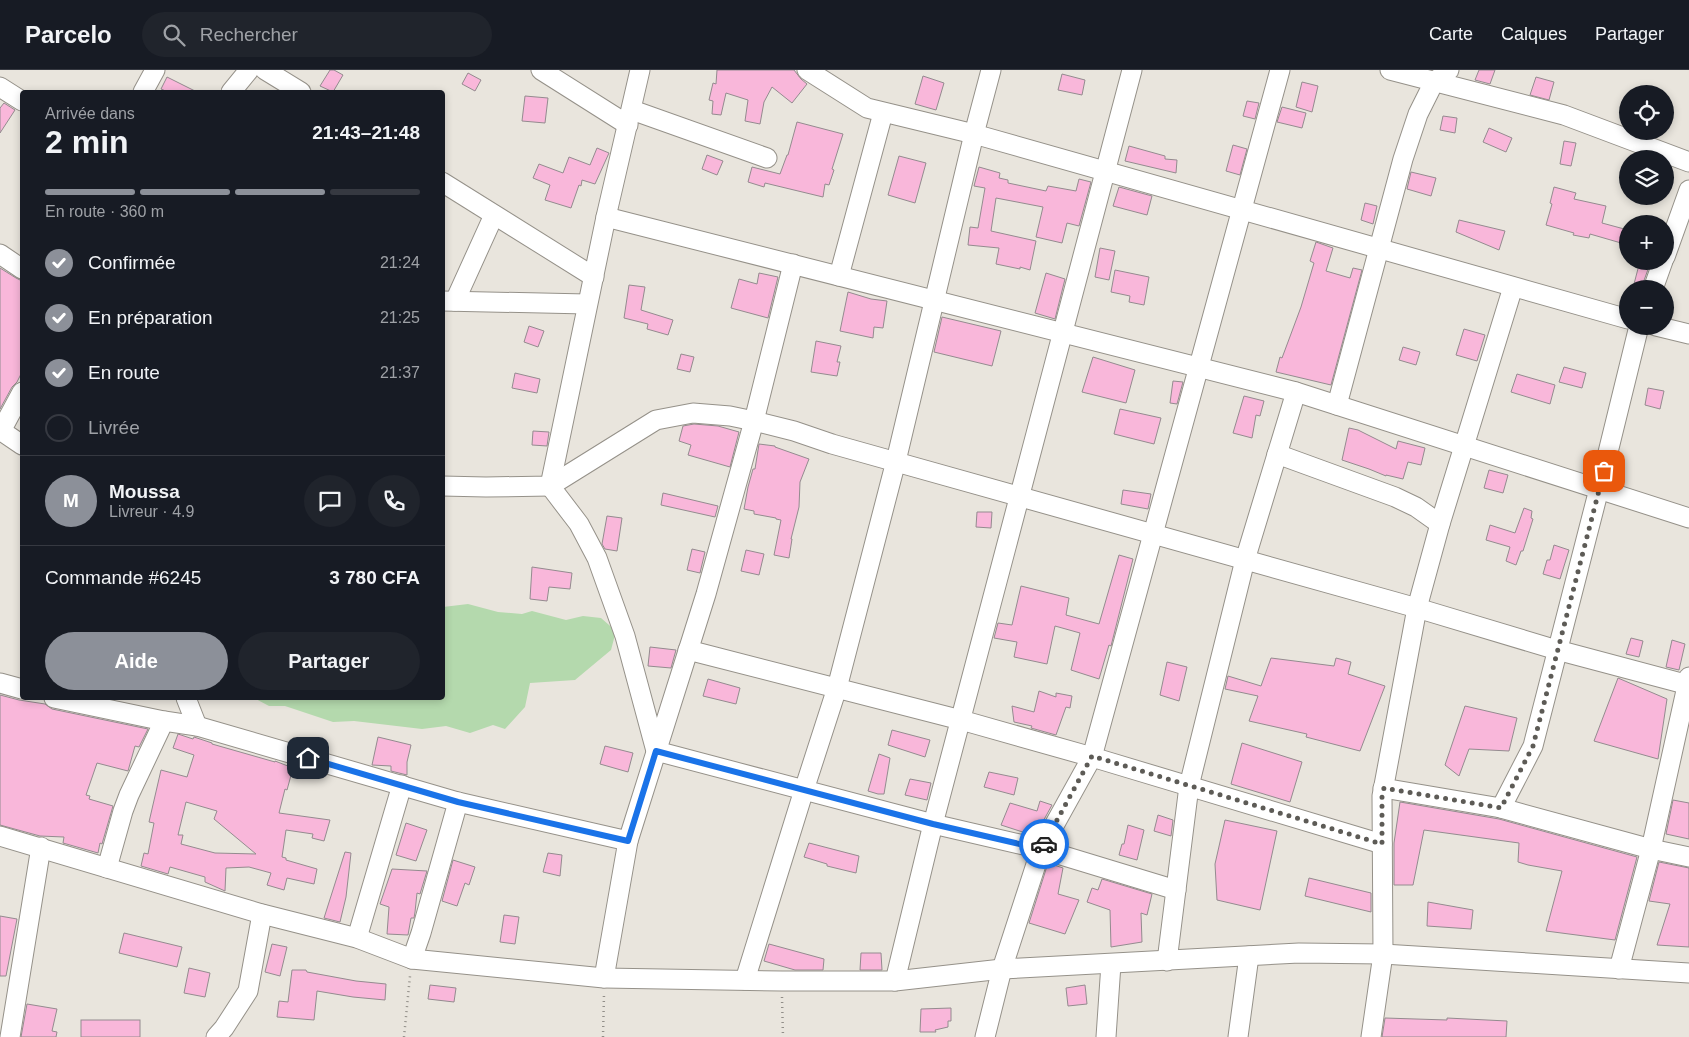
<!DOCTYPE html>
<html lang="fr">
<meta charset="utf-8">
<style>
body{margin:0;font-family:Helvetica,sans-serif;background:#20242c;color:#f1f3f6;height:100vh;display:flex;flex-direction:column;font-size:19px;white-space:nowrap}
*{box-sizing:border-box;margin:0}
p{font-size:16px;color:#9ea1a6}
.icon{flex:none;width:28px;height:28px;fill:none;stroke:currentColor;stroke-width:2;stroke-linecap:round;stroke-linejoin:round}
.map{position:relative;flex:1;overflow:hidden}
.drawer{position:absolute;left:20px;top:20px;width:425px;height:610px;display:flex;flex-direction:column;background:#171b24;border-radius:5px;box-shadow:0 2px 8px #0003}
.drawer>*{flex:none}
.tools{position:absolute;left:1619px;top:15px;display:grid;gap:10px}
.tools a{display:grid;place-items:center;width:55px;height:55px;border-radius:50%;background:#171b24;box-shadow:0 2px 8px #0003;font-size:25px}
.pin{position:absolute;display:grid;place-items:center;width:42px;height:42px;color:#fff;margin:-21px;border-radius:10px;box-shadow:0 2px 8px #0006}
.courier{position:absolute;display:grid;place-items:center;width:50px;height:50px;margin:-25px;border:4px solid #1a73e8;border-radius:50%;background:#fff;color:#222;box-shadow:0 1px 6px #0007}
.head em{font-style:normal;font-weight:800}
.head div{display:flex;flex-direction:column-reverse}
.head{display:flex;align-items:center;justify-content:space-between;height:85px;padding:0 25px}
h1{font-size:32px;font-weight:800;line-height:38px}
.bar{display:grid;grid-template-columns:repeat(4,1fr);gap:8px 5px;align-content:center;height:60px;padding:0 25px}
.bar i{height:6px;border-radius:4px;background:#363941}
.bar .active{background:#8c9099}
.bar p{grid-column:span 4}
.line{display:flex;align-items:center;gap:12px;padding:0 25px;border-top:1px solid #363941}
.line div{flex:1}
.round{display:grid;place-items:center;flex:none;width:52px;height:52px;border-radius:26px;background:#20242c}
ol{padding:0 25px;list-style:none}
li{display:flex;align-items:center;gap:15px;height:55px}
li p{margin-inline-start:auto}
li .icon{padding:5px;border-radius:50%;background:#8c9099;color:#fff;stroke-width:4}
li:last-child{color:#9ea1a6}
li i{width:28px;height:28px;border:2px solid #363941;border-radius:50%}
.action{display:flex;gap:10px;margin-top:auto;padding:10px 25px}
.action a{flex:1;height:58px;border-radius:30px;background:#8c9099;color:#fff;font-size:20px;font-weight:800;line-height:58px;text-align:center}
.action a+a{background:#20242c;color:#f1f3f6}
header{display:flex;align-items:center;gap:30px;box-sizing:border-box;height:70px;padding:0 25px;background:#171b24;border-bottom:1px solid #363941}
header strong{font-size:24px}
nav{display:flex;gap:28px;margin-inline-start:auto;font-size:18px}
.search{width:350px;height:45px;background:#20242c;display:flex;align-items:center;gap:12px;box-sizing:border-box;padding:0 18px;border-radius:28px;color:#9ea1a6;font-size:19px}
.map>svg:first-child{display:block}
.green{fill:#b4d9ad}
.building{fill:#f9b7da;stroke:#948b8f;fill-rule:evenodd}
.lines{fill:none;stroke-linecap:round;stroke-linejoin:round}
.minor-casing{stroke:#959189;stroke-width:21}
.path{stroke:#918e88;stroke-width:2.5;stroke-dasharray:1 4;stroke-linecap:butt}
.minor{stroke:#fff;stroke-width:19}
.done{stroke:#5d5b56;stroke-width:5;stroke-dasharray:0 9}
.route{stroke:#1a73e8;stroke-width:6}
</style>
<header>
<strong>Parcelo</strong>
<div class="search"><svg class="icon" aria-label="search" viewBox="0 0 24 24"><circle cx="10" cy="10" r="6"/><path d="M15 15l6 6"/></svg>Rechercher</div>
<nav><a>Carte</a><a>Calques</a><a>Partager</a></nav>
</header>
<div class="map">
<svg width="1689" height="967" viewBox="0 0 1689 967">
<rect width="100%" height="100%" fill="#e9e5dd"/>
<path class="green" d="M468 534 498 542 522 544 532 541 566 550 583 546 601 548 616 561 611 580 575 610 530 613 525 637 505 659 493 655 470 663 446 656 422 659 354 651 333 652 285 636H269L254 628H442L443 537Z"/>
<g class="building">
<path d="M330 0H334L343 5 333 22 320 16Z"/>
<path d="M717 0H794L801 9 807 14 792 33 772 17 764 32 760 54 745 51 748 30 726 23 721 45 712 44 713 31 709 30 713 13 716 14Z"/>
<path d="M1479 0H1495L1490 14 1475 10Z"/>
<path d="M468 3 481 10 475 21 462 14Z"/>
<path d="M1062 4 1085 10 1082 25 1058 20Z"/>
<path d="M923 6 944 13 936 40 915 34Z"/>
<path d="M167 7 197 22H168L161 19Z"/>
<path d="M1536 7 1554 12 1549 30 1530 25Z"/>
<path d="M1302 12 1318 16 1312 42 1296 37Z"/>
<path d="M525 26 548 28 545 53 522 51Z"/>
<path d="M1247 31 1259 33 1255 49 1243 46Z"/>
<path d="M4 33 15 40 0 63V38Z"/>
<path d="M1282 37 1306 43 1302 58 1277 52Z"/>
<path d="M1443 46 1457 48 1455 63 1440 60Z"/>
<path d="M797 52 843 64 832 99 834 100 829 115 825 114 823 127 765 113 764 117 748 112 752 97 780 104 787 85H788Z"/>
<path d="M1489 58 1512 68 1506 82 1483 72Z"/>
<path d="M1564 71 1576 73 1571 96 1560 94Z"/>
<path d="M1233 75 1247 79 1240 105 1226 101Z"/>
<path d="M1129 76 1165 86V89L1177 90 1176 103 1125 91Z"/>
<path d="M597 78 609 83 595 114 582 110 581 116 579 115 571 138 545 130 550 115 533 108 539 94 563 103 569 87 590 95Z"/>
<path d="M707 85 723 91 717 105 702 99Z"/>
<path d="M899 86 926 93 915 133 888 125Z"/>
<path d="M979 97 1000 103 999 108 1008 110V113L1046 121 1048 116 1076 121 1079 109 1091 112 1079 156 1067 153 1062 173 1036 167 1043 137 996 128 991 161 1036 171 1030 200 1020 197V199L996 194 999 178 968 175 970 157 978 158 985 118 974 116Z"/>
<path d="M1411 102 1436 108 1431 126 1407 119Z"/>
<path d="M1119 117 1152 126 1147 145 1113 136Z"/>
<path d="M1554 117 1576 123 1574 129 1606 136 1602 153 1628 160V175L1590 164 1589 168 1573 165 1574 163 1546 155 1552 134 1550 133Z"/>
<path d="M1365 133 1377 136 1373 154 1361 150Z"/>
<path d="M1459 150 1505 161 1499 180 1456 162Z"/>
<path d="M1316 172 1333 178 1326 201 1350 208 1353 198 1362 200 1331 315 1276 302 1280 287 1282 288 1301 237 1314 193 1310 191Z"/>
<path d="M1100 178 1115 181 1109 210 1095 207Z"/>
<path d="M1640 191H1651L1642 216 1634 214Z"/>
<path d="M0 198 16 208 22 211V302L17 312 12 317 0 339Z"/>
<path d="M1115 200 1149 207 1144 235 1129 232 1130 226 1111 222Z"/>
<path d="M759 203 778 207 768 248 731 238 739 209 757 214Z"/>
<path d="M1046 203 1065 209 1055 249 1035 243Z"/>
<path d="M629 215 645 217 641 240 673 250 668 265 647 259 648 254 624 248Z"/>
<path d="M848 222 871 229 887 231 883 258 874 257 873 268 840 261Z"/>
<path d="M942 247 1001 261 992 296 934 282Z"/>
<path d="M529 256 544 261 538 277 524 272Z"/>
<path d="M1464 259 1485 265 1477 291 1456 285Z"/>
<path d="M816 271 841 276 837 292H840L837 306 811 302Z"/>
<path d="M1403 277 1420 282 1416 295 1399 290Z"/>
<path d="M681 284 694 287 690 302 677 299Z"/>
<path d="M1093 287 1135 300 1126 333 1082 322Z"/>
<path d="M1564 297 1586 303 1582 318 1559 312Z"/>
<path d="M515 303 540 309 537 323 512 318Z"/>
<path d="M1517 304 1555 315 1550 334 1511 322Z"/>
<path d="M1173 311 1183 312 1177 334 1170 333Z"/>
<path d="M1648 318 1664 321 1660 339 1645 335Z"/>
<path d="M1244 326 1264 331 1260 346 1256 345 1252 368 1233 363Z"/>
<path d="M1120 339 1161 348 1154 374 1114 364Z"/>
<path d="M694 354 718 356 739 362 730 397 688 385 691 375 679 371 683 356Z"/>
<path d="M1349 358 1358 360 1396 379 1398 371 1425 378 1421 395 1408 392 1403 409 1386 405V406L1369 399 1342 390Z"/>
<path d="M533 361 549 362 547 376 532 375Z"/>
<path d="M759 374 775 376V377L809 389 800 412 799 437 791 469H792L789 488 774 485 781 450 776 449V448L754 444V441L744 439 748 417 753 399H755Z"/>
<path d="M1489 400 1508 405 1503 423 1484 418Z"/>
<path d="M1123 420 1151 424 1148 439 1121 434Z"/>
<path d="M663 423 718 436 715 447 661 435Z"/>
<path d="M1524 438 1532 441 1531 448 1533 449 1523 481H1521L1516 495 1506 491 1510 477 1486 470 1490 455 1515 463Z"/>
<path d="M977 442H992L991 458 976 457Z"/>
<path d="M607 446 622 448 617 481 605 479 602 474Z"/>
<path d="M1554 475 1569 480 1560 509 1543 504 1547 490H1550Z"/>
<path d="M692 479 705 482 700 503 687 500Z"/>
<path d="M746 480 764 484 759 505 741 501Z"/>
<path d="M1119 485 1133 489 1111 576 1109 575 1099 609 1071 600 1080 563 1055 556 1047 594 1014 587 1017 572 994 568 998 553 1012 555 1021 516 1069 528 1066 545 1099 554Z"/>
<path d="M532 497 572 503 570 519 549 517 547 531 530 529Z"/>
<path d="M1631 568 1643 571 1639 587 1626 584Z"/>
<path d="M1672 570 1685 574 1679 600 1666 597Z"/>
<path d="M650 577 676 580 671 598 648 596Z"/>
<path d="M1271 588 1334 596 1336 588 1351 592 1348 604 1385 616 1360 681 1306 667 1307 664 1249 651 1258 626 1225 619 1228 606 1261 616Z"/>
<path d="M1167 592 1187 597 1179 631 1160 625Z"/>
<path d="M1618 608 1667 629 1658 689 1594 671Z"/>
<path d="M708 609 740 618 736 634 703 626Z"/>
<path d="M1039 621 1056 627V623L1072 626 1070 638 1066 637 1056 665 1031 658 1032 656 1014 652 1012 636 1034 642Z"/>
<path d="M0 625 19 630 45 634 52 639 148 659 139 677 135 676 128 701 97 693 86 725 90 726 89 729 113 736 102 774 100 773 98 783 63 773 64 767 40 766 0 755Z"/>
<path d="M1465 636 1517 648 1509 681 1469 679 1459 706 1445 695Z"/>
<path d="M892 660 930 670 925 687 888 675Z"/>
<path d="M178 664 193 669 194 667 212 673V674L275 692V691L293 698 287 720 285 719 279 743 330 750 324 771 312 768 313 764 286 760 282 787 286 788V790L317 799 314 814 287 808 284 820 267 815 271 803 249 797 226 798 225 821 205 812V807L170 797 168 804 141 796 144 783 148 784 154 753 149 752 161 700 187 707 194 685 173 678ZM186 732 217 741 214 749 256 784 215 783 181 774 183 765H178Z"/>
<path d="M378 667 411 675 407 692V705L391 701V696L372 695Z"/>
<path d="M1242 673 1302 692 1290 732 1231 714Z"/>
<path d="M605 676 633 683 628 702 600 694Z"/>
<path d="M879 684 890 688 884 724H878L868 721Z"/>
<path d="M989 702 1018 708 1014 725 984 717Z"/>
<path d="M910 709 931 713 927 730 905 725Z"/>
<path d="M1673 730 1689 733V769L1666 764Z"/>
<path d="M1040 731 1052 735 1035 766 1001 755 1010 733 1037 741Z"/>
<path d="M1400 732 1499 749 1637 787 1615 870 1546 861 1562 801 1528 795 1518 792 1519 773 1424 760 1413 815H1394V773Z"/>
<path d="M1158 745 1173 750 1171 766 1154 761Z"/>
<path d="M1225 750 1277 761 1260 840 1217 830 1215 794Z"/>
<path d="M406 753 427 760 416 791 396 785Z"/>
<path d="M1128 755 1144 760 1137 790 1119 785 1122 774H1124Z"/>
<path d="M809 773 859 786 856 803 827 796V794L804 787Z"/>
<path d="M345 782 351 783 346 827 340 852 324 848Z"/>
<path d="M548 783 562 785 560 806 543 802Z"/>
<path d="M453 790 475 797 469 815 465 813 457 836 442 831Z"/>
<path d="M1659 792 1689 798V877L1657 875 1670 834 1649 831Z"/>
<path d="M1048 793 1063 798 1058 824 1079 830 1065 864 1029 853Z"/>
<path d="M392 799 427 801 420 824 417 823 415 842 414 848H411L408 865 387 864 389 837 380 834Z"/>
<path d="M1309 808 1371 823V842L1305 826Z"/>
<path d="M1102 809 1152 824 1147 845 1141 843 1142 872 1111 877 1110 840 1087 832 1092 818 1098 820Z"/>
<path d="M1428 832 1473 840 1471 859 1427 856Z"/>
<path d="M504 845 519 847 515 874 500 872Z"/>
<path d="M0 846 17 849 6 906H0Z"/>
<path d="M124 863 182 877 177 897 119 883Z"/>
<path d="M272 874 287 877 280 906 265 902Z"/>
<path d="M769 874 824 889 823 900H795L764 891Z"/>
<path d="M861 883H881L882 900H860Z"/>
<path d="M189 898 210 903 205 927 184 923Z"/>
<path d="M292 900H306L307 902 356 911 386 914 385 930 353 927 317 921 314 950 277 947 279 931 288 932Z"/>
<path d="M430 915 456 918 454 932 428 929Z"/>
<path d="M1085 915 1087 934 1068 936 1066 918Z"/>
<path d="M27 934 57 939 52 961 57 962 56 967H21Z"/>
<path d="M951 938V951H948V957L935 960 936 962H920L921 939Z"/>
<path d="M1385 948 1447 950V948L1507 951 1506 967H1382Z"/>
<rect x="81" y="950" width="59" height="17"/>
</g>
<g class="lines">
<defs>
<g id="minor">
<path d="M265 0 301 22"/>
<path d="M541 0 628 55"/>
<path d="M640 0 606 147 550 416 579 454 597 488 625 566 656 681 933 754 1041 779 1176 820"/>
<path d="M807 0 867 38 974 64 1628 249"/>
<path d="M1390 0 1564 45 1689 92"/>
<path d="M0 17 22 31"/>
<path d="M143 22 155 0"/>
<path d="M231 22 249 0"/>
<path d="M632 40 767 88"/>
<path d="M442 112 594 207"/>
<path d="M606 147 1296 322 1689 448"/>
<path d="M0 184 22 199"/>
<path d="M1665 187 1689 120"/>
<path d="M839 206 883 43"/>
<path d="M1653 219 1663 191"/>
<path d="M442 231 587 234"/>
<path d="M455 231 494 145"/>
<path d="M1656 256 1689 264"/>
<path d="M1337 335 1403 89 1418 44 1434 12 1449 0"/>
<path d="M0 360 22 375"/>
<path d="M1 361 22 322"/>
<path d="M1277 384 1395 427 1416 437 1440 454"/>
<path d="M442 416 486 417 550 416 656 350 693 343 730 346 754 351 794 361 832 374 1417 538 1557 580 1689 615"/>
<path d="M688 580 961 650 1092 687 1382 774"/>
<path d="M0 613 22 619"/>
<path d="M54 628 164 651 197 656 458 732 628 771 604 908"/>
<path d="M186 628 197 656"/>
<path d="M1383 718 1501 738 1651 779 1689 787"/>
<path d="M1501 738 1533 676 1599 419 1639 256"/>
<path d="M0 766 262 844 357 868 412 889 604 908 782 911H895L1002 899 1299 883 1383 884 1689 903"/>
<path d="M628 771 706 524 754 351 793 194"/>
<path d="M107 798 123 741 129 725 164 651"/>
<path d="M357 868 402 715"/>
<path d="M412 889 421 863 458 732"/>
<path d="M1167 891 1189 716 1245 490 1296 322"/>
<path d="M1619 899 1651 779 1689 607"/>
<path d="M745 910 804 720 837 618 896 391 974 64 991 0"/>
<path d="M895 911 933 754 1132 0"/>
<path d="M10 967 41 777"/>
<path d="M216 967 224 958 248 921 262 844"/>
<path d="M985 967 1002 899 1041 779 1092 687 1280 0"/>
<path d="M1106 967 1111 894"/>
<path d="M1238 967 1249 886"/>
<path d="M1371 967 1383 884 1382 726 1417 538 1440 454 1513 217"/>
</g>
</defs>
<use href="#minor" class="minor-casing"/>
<g class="path">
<path d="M782 927 783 967"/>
<path d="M404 967 410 906"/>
<path d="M603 967 604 924"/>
</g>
<use href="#minor" class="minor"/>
</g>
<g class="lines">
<path class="done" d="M1044 774 1092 686 1382 774V726L1384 718 1501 738 1533 676 1604 401"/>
<path class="route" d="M308 688 458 732 628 771 656 681 933 754 1041 779 1044 774"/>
</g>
</svg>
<div class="tools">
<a><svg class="icon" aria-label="locate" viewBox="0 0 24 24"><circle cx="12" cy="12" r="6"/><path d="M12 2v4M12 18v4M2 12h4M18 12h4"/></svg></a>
<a><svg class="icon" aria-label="layers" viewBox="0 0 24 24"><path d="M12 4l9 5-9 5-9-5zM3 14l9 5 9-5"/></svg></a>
<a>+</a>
<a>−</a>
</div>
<div class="pin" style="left:1604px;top:401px;background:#ea580c"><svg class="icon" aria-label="bag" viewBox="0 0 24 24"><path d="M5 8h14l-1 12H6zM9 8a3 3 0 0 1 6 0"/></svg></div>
<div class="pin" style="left:308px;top:688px;background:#1f2937"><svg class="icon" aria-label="home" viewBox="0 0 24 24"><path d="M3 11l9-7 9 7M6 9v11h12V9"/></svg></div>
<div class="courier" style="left:1044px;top:774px"><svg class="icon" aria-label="car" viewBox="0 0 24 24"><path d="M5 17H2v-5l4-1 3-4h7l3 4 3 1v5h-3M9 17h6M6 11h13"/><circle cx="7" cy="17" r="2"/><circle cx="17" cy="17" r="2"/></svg></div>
<section class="drawer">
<div class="head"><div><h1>2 min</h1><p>Arrivée dans</p></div><em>21:43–21:48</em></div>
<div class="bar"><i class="active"></i><i class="active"></i><i class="active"></i><i></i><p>En route · 360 m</p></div>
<ol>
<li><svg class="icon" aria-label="check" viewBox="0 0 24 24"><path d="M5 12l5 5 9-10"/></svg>Confirmée<p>21:24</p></li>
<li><svg class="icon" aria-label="check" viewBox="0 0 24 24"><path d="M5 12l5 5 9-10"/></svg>En préparation<p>21:25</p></li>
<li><svg class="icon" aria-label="check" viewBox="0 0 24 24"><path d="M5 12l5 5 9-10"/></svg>En route<p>21:37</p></li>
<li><i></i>Livrée</li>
</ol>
<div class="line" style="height:90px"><b class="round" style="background:#8c9099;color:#fff">M</b><div><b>Moussa</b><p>Livreur · 4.9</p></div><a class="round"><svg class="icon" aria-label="chat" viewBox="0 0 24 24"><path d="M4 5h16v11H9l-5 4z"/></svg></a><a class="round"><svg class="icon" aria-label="phone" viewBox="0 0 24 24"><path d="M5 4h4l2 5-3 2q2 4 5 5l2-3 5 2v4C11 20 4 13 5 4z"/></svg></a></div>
<div class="line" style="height:65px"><div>Commande #6245</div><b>3 780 CFA</b></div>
<div class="action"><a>Aide</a><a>Partager</a></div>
</section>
</div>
